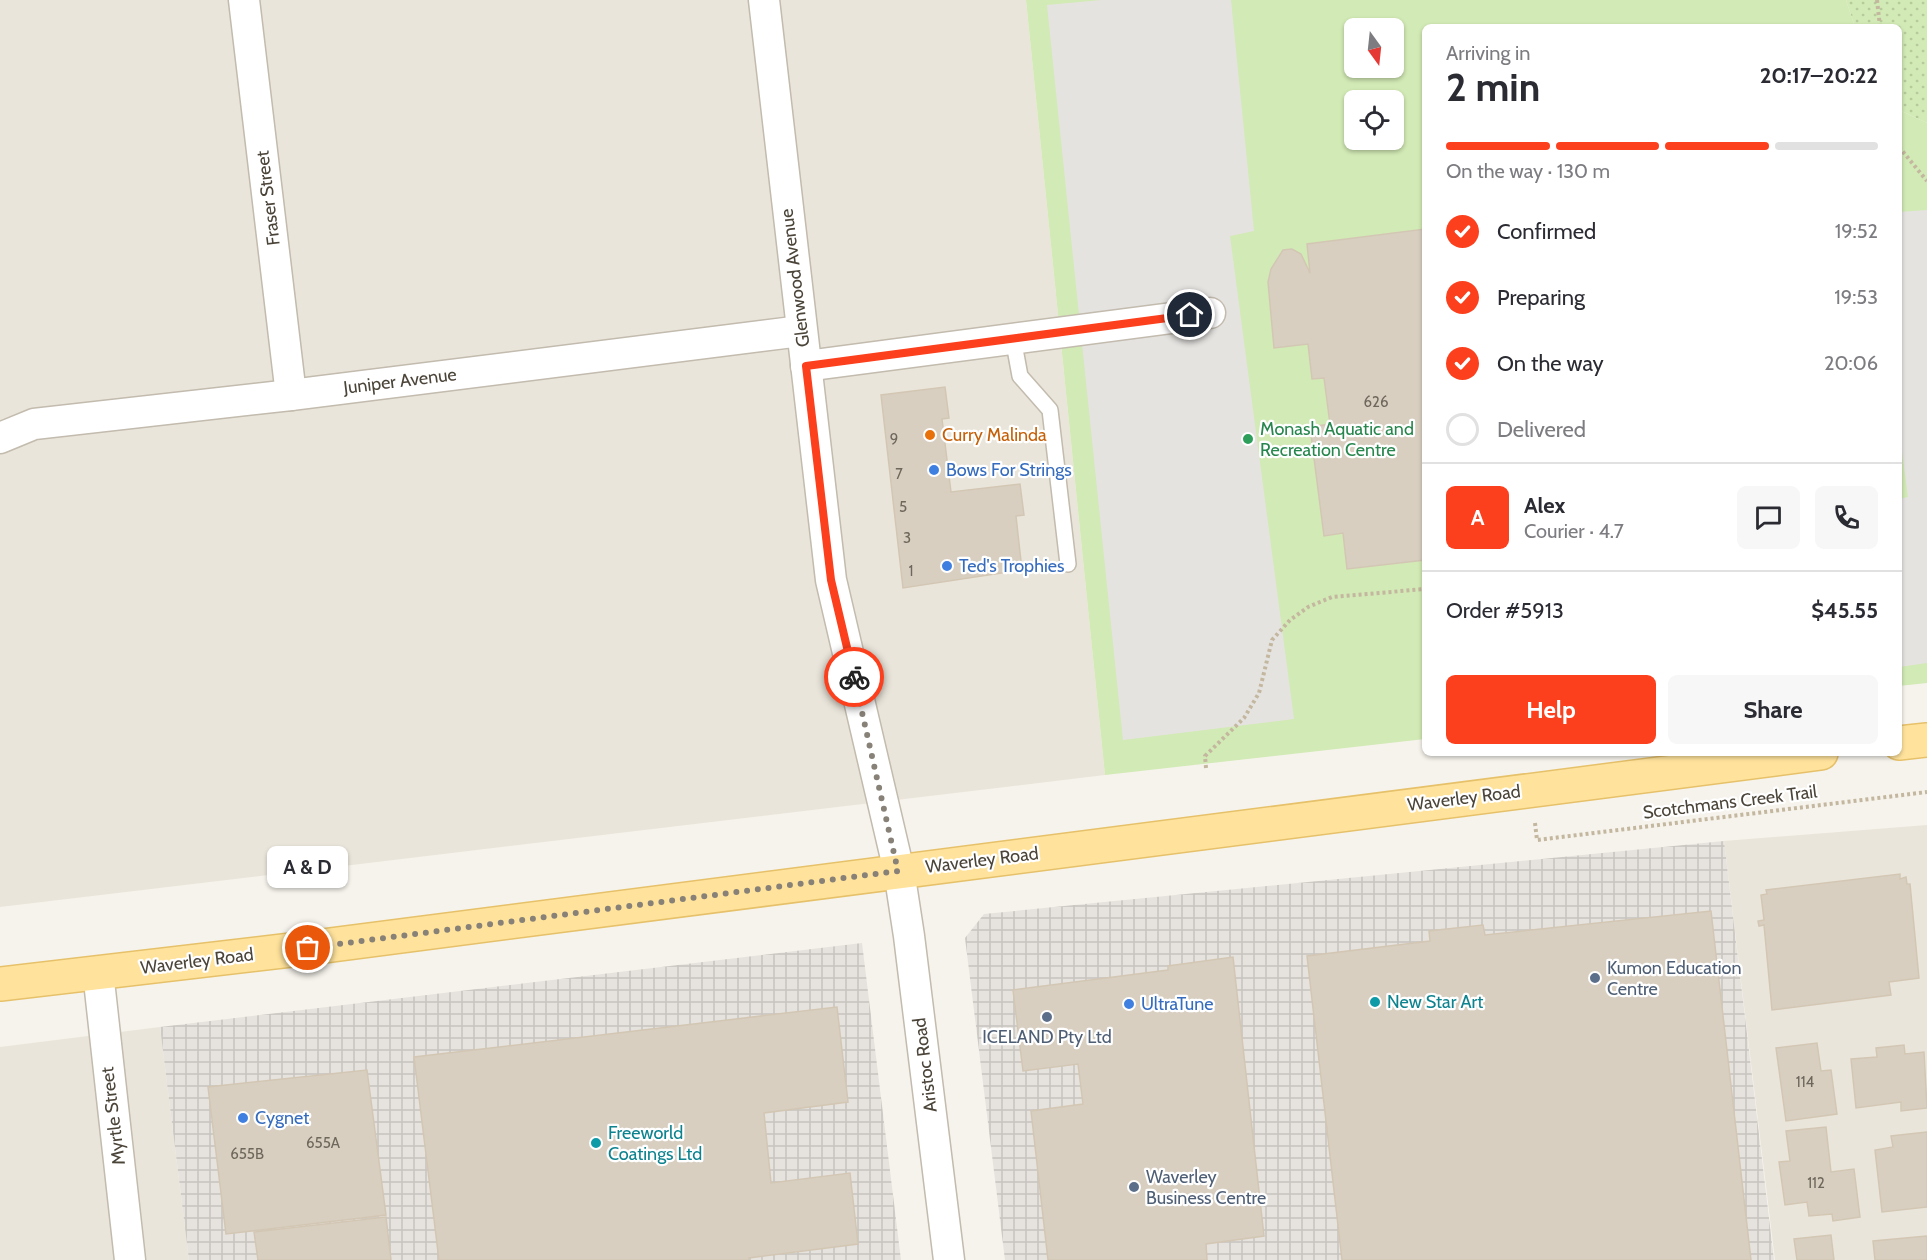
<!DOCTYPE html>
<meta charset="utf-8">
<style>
body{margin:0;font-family:Cabin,sans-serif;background:#f7f7f7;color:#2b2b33;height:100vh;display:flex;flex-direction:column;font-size:22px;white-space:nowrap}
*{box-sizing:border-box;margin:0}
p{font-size:20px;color:#7c7c81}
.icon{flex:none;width:33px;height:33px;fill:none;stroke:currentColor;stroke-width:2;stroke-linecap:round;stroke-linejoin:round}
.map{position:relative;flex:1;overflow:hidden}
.side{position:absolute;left:1422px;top:24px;width:480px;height:732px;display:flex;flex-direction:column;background:#fff;border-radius:9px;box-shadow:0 2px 4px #0004}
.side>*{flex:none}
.needle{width:39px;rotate:165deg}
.buttons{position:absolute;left:1344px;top:18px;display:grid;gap:12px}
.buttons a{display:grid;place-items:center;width:60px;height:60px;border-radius:9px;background:#fff;box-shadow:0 2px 4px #0004;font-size:30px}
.pin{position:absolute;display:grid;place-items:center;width:51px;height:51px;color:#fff;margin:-26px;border:3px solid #fff;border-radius:50%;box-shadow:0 2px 6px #0007}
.courier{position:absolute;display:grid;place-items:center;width:60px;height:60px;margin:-30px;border:4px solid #fc3f1d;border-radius:50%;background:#fff;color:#222;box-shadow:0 2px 8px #0007}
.bubble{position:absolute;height:42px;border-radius:9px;background:#fff;box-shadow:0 2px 4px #0004;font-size:20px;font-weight:700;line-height:42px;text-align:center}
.summary em{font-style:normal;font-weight:700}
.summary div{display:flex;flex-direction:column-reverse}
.summary{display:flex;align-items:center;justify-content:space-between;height:102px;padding:0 24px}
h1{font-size:39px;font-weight:700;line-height:45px}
.bar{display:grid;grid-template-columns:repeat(4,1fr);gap:9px 6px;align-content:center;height:72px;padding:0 24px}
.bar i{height:8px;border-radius:4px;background:#e1e1e2}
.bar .current{background:#fc3f1d}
.bar p{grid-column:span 4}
.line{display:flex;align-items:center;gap:15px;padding:0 24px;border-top:2px solid #e1e1e2}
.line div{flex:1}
.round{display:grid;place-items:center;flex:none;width:63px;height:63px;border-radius:9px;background:#f7f7f7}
ol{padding:0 24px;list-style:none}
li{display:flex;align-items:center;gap:18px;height:66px}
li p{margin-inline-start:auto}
li .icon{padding:6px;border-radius:50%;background:#fc3f1d;color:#fff;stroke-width:4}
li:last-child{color:#7c7c81}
li i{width:33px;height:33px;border:3px solid #e1e1e2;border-radius:50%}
.primary-button{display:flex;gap:12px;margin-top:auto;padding:12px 24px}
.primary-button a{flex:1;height:69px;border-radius:9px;background:#fc3f1d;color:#fff;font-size:24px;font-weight:700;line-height:69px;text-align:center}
.primary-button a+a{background:#f7f7f7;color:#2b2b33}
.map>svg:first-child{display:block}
.residential{fill:#eae5da}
.industrial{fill:url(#industrial-grid)}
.park{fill:url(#park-dots)}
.pitch{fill:#d2eab5;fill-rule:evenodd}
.parking{fill:#e5e3e0}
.building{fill:#d8cfc1;stroke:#d3c7b4;stroke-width:1.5}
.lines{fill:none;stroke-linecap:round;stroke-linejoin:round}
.lane-casing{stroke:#c2bbae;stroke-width:18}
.street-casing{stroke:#c2bbae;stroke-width:33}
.primary-casing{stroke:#e6c16a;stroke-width:36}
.path{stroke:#c4b79f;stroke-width:4;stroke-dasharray:3 3;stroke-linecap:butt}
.lane{stroke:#fff;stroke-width:15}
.street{stroke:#fff;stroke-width:30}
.primary{stroke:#ffe39c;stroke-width:33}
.done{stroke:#878178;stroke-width:6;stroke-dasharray:0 10.8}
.route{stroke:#fc3f1d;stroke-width:8}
.food-dot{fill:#e8710a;stroke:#fff;stroke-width:2}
.leisure-dot{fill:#2e9e5b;stroke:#fff;stroke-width:2}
.shop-dot{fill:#3f7fe0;stroke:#fff;stroke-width:2}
.service-dot{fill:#5c6f8a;stroke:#fff;stroke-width:2}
.culture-dot{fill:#0f9aa8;stroke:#fff;stroke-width:2}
.labels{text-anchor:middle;stroke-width:4.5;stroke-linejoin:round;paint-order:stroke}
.number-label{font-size:15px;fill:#6e675b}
.street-label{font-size:18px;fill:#4b4439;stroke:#fff}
.leisure-label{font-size:18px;fill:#27864d;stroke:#fff;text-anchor:start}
.food-label{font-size:18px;fill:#c56008;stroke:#fff;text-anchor:start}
.shop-label{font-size:18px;fill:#366cbe;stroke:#fff;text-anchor:start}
.service-label{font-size:18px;fill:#4e5e75;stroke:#fff;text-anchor:start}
.culture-label{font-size:18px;fill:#0d838f;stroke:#fff;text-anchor:start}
</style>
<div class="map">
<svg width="1927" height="1260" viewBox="0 0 1927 1260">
<defs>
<pattern id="industrial-grid" width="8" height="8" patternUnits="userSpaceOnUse" patternTransform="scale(1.5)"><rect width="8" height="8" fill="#e6e2dd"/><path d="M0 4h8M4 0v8" fill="none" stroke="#c7c3be"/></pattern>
<pattern id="park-dots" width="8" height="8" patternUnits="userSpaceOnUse" patternTransform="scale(1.5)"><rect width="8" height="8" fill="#d2eab5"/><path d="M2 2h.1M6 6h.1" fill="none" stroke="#b6ca9c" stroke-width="1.8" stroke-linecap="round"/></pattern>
</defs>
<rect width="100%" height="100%" fill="#f6f3ec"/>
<g class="residential">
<path d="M0 0H1026L1105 775 0 907Z"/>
<path d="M1927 825V1260H1775L1724 841Z"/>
<path d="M160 1027 189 1260H0V1047Z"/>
</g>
<g class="industrial">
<path d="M1724 841 1774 1260H1005L965 938 984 914Z"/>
<path d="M862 943 901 1260H189L160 1027Z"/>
</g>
<path class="park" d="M1846 0H1927V123L1899 110V27H1855Z"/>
<g class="pitch">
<path d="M1026 0H1846L1855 27H1425V739L1105 775ZM1354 28H1394V68H1354ZM1354 100H1394V140H1354Z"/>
<path d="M1899 110 1927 123V683L1899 686Z"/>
</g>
<g class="parking">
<path d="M1101 0H1231L1254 231 1230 236 1294 719 1123 740 1047 5Z"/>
<path d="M1927 210V663L1899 667V499L1908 497 1899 430V212Z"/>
</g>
<g class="building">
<path d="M1425 229V560L1347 569 1343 533 1324 536 1310 427 1330 424 1324 378 1312 379 1308 344 1274 348 1268 282 1271 269 1283 250 1292 249 1301 254 1310 273 1307 244Z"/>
<path d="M945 387 949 418 942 419 951 492 1020 484 1024 515 1016 516 1022 570 903 588 881 395Z"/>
<path d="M1900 874V879L1906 877 1907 884H1910L1919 978 1889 982 1891 995 1772 1010 1764 925 1759 926 1758 921 1764 920 1761 895 1767 894 1766 890Z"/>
<path d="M1711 911 1751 1260H1342L1307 956 1430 941 1429 931 1483 925 1485 935Z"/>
<path d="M1233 957 1264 1236 1206 1244 1207 1260H1048L1031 1111 1083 1104 1078 1064 1023 1071 1013 990 1168 970V966Z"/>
<path d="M837 1007 848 1102 764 1113 771 1183 850 1173 858 1244 749 1258V1260H439L414 1057Z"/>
<path d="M1817 1043 1821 1071 1831 1070 1837 1114 1786 1121 1776 1048Z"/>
<path d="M1904 1045 1905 1054 1924 1052 1927 1108 1901 1111V1102L1856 1108 1851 1059 1877 1057 1876 1048Z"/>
<path d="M367 1070 386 1215 226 1234 208 1087Z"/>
<path d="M1826 1127 1831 1172 1854 1169 1860 1217 1833 1221 1832 1214 1809 1216 1807 1202 1785 1205 1779 1162 1790 1161 1786 1131Z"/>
<path d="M1927 1132V1207L1882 1212 1875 1150 1893 1147 1891 1136Z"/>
<path d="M386 1217 391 1260H258L254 1232Z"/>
<path d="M1831 1235 1834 1260H1797L1794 1239Z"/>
<path d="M1927 1236V1260H1875L1873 1241Z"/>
</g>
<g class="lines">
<defs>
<path id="lane" d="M1013 338 1020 376 1050 410 1068 564"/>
<g id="street">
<path d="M244 0 291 395"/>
<path d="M764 0 831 580 899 871 909 936 949 1260"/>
<path d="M806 366 1210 313"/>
<path d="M0 438 34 424 291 395 801 331"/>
<path d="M98 972 130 1260"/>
</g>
<g id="primary">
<path d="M1899 743 1927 740"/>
<path d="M0 984 308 948 1821 753"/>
</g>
</defs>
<use href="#lane" class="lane-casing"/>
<use href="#street" class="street-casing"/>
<use href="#primary" class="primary-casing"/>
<g class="path">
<path d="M1877 0 1880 27"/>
<path d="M1899 147 1927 181"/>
<path d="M1206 768 1205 756 1244 718 1259 693 1272 640 1290 620 1308 607 1332 597 1425 589"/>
<path d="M1535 823 1537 840 1927 792"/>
</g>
<use href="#lane" class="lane"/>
<use href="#street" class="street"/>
<use href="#primary" class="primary"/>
</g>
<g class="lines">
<path class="done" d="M308 948 898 871 854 677"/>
<path class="route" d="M854 677 831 580 806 366 1190 315"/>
</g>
<circle class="food-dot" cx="930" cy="435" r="6"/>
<circle class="leisure-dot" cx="1248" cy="439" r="6"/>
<g class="shop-dot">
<circle cx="934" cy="470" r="6"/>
<circle cx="947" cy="566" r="6"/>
<circle cx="1129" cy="1004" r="6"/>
<circle cx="243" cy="1118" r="6"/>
</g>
<g class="service-dot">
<circle cx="1595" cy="978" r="6"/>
<circle cx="1047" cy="1017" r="6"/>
<circle cx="1134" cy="1187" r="6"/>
</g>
<g class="culture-dot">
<circle cx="1375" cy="1002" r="6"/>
<circle cx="596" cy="1143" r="6"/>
</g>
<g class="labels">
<g class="number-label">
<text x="1376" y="407">626</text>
<text x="894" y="444">9</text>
<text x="899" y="479">7</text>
<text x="903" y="512">5</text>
<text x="907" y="543">3</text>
<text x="911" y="576">1</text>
<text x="1805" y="1087">114</text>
<text x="323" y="1148">655A</text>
<text x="247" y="1159">655B</text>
<text x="1816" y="1188">112</text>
</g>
<g class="street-label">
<text transform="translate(268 198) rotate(-97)" y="6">Fraser Street</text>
<text transform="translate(795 278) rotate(-97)" y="6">Glenwood Avenue</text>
<text transform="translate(400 381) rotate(-7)" y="6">Juniper Avenue</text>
<text transform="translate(1464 798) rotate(-7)" y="6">Waverley Road</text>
<text transform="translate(1730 802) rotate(-7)" y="6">Scotchmans Creek Trail</text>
<text transform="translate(982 860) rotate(-7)" y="6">Waverley Road</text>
<text transform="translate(197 961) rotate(-7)" y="6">Waverley Road</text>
<text transform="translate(925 1065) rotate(-97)" y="6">Aristoc Road</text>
<text transform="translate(113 1116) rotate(-97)" y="6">Myrtle Street</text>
</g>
<g class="leisure-label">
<text x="1260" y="435">Monash Aquatic and<tspan x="1260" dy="21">Recreation Centre</tspan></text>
</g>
<g class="food-label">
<text x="942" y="441">Curry Malinda</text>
</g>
<g class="shop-label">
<text x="946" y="476">Bows For Strings</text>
<text x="959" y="572">Ted's Trophies</text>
<text x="1141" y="1010">UltraTune</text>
<text x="255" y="1124">Cygnet</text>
</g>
<g class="service-label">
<text x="1607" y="974">Kumon Education<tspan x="1607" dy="21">Centre</tspan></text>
<text x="1047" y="1043" text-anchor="middle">ICELAND Pty Ltd</text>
<text x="1146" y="1183">Waverley<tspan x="1146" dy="21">Business Centre</tspan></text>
</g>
<g class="culture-label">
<text x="1387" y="1008">New Star Art</text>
<text x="608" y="1139">Freeworld<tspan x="608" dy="21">Coatings Ltd</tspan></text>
</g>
</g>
</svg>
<div class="buttons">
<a><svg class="needle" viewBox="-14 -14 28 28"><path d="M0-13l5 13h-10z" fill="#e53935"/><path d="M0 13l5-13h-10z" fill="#7c7c81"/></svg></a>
<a><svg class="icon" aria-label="locate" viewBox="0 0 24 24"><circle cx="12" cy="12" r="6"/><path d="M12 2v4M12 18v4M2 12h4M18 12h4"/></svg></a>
</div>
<div class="pin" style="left:308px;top:948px;background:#ea580c"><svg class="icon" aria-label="bag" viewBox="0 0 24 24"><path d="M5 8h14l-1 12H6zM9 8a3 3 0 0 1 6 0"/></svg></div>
<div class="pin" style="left:1190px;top:315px;background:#1f2937"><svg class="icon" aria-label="home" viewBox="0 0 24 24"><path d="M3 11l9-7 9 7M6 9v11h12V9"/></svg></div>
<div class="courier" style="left:854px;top:677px"><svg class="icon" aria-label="bike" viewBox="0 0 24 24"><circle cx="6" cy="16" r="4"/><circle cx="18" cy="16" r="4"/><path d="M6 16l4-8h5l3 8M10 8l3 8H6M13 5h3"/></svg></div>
<div class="bubble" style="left:267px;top:846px;width:81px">A &amp; D</div>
<section class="side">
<div class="summary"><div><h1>2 min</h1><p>Arriving in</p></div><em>20:17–20:22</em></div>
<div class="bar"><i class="current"></i><i class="current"></i><i class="current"></i><i></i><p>On the way · 130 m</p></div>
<ol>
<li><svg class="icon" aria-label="check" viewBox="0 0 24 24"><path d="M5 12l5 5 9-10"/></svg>Confirmed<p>19:52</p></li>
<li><svg class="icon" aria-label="check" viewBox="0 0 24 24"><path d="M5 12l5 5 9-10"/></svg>Preparing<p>19:53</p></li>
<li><svg class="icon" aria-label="check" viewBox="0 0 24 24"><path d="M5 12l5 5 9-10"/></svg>On the way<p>20:06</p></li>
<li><i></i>Delivered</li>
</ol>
<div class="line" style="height:108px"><b class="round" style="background:#fc3f1d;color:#fff">A</b><div><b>Alex</b><p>Courier · 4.7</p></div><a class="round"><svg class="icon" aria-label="chat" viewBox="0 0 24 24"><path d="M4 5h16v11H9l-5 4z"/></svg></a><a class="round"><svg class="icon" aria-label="phone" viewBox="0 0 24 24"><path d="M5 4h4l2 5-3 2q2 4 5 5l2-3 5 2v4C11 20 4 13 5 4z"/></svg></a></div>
<div class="line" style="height:78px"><div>Order #5913</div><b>$45.55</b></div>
<div class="primary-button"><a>Help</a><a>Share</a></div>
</section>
</div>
